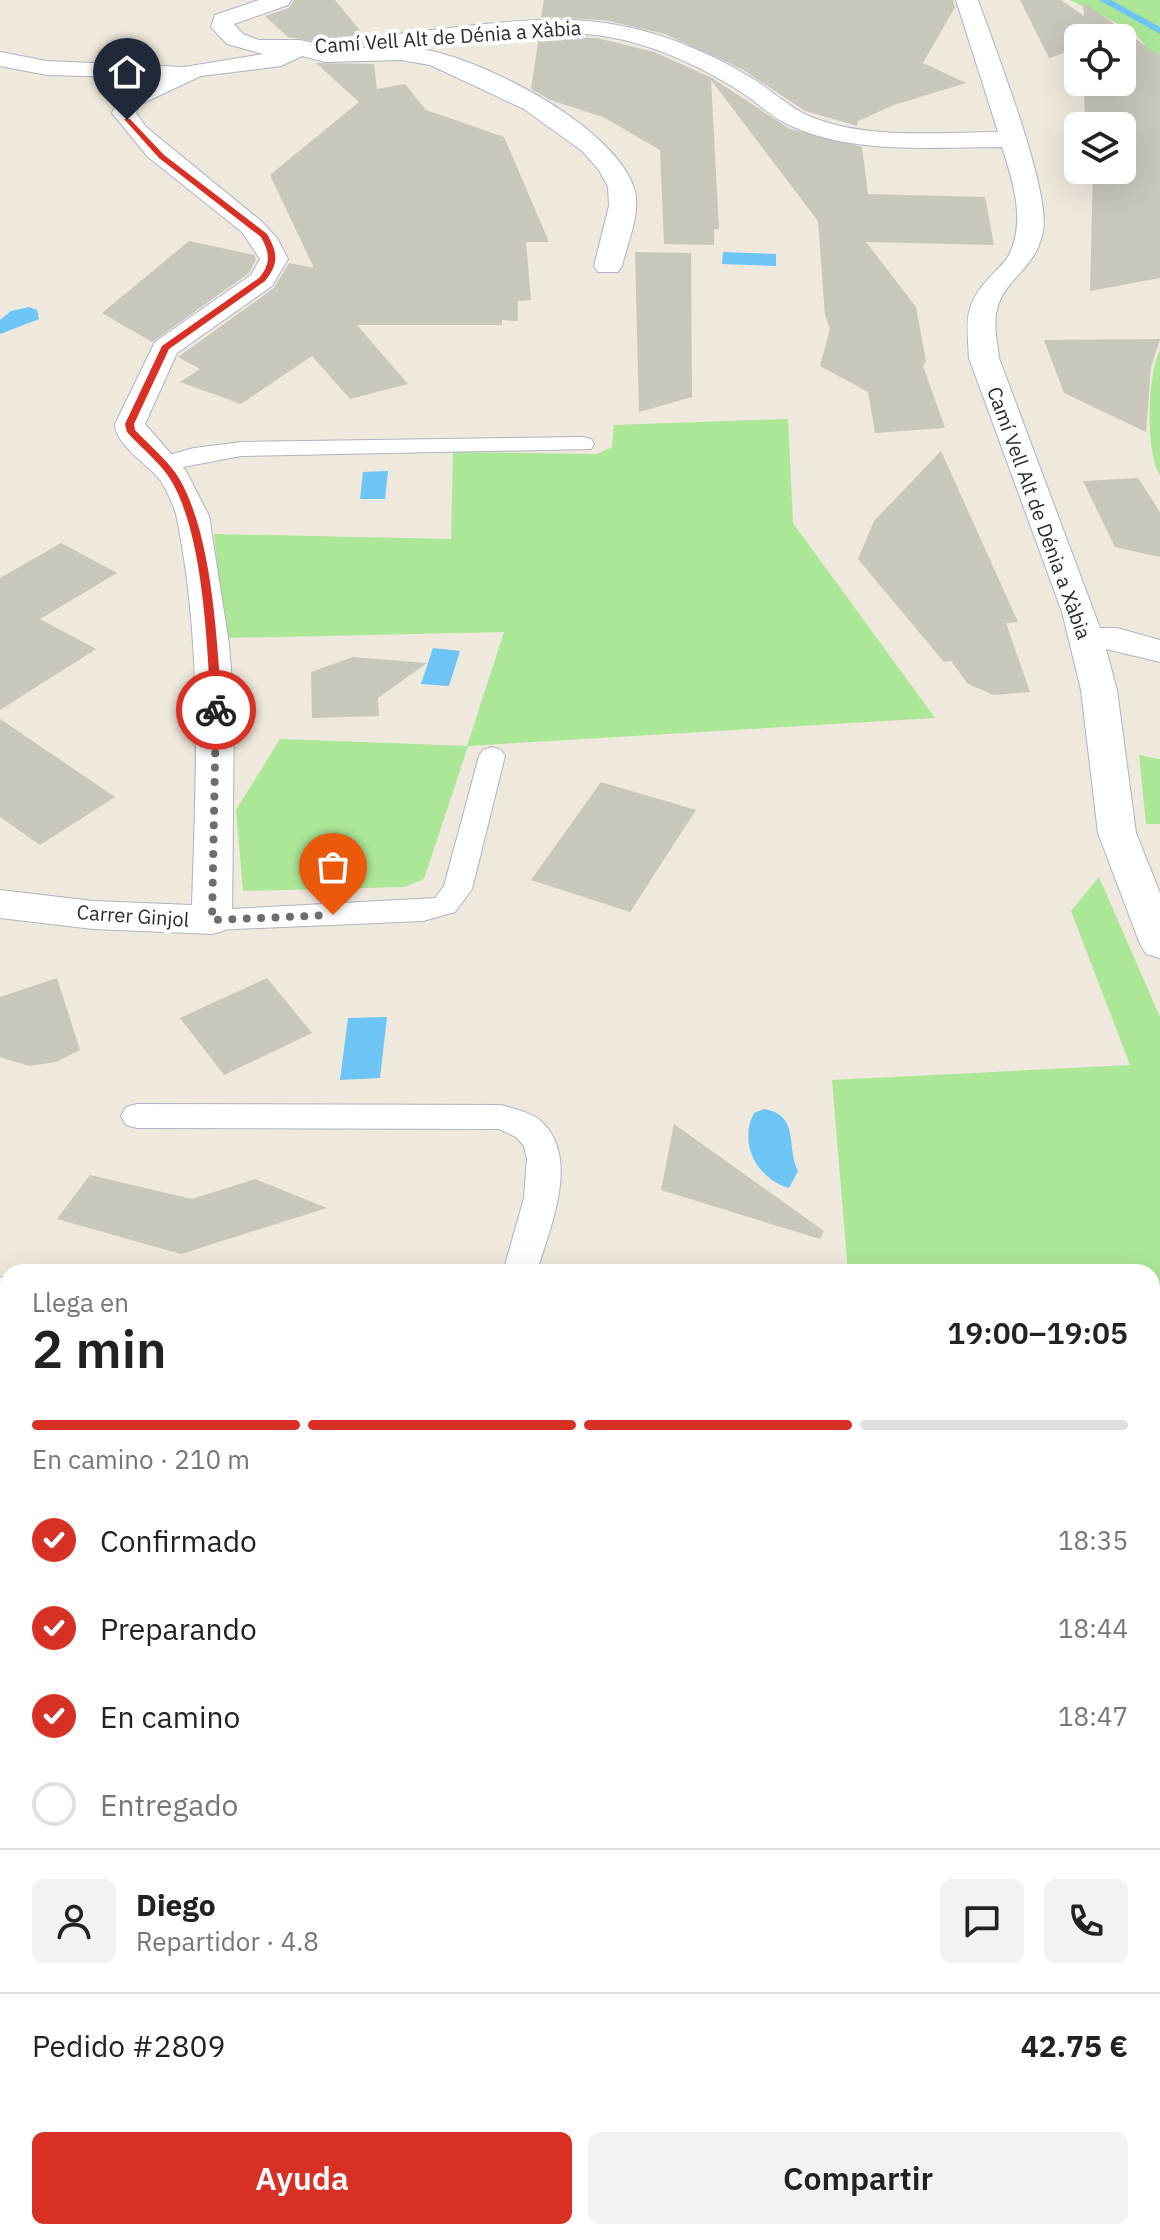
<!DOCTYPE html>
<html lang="es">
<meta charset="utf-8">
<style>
body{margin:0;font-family:"IBM Plex Sans",sans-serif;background:#f2f2f2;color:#222;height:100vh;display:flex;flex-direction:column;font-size:30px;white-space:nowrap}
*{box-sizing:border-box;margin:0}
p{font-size:26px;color:#767676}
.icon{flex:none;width:44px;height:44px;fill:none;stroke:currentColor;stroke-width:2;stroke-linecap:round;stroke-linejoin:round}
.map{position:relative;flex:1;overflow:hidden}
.panel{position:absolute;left:0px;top:1264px;width:1160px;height:976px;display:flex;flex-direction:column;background:#fff;border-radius:24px 24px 0 0;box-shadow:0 8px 32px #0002}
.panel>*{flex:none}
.buttons{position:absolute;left:1064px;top:24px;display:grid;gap:16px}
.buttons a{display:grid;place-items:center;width:72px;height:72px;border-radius:12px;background:#fff;box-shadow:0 8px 32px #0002;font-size:40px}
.pin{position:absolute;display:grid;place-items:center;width:68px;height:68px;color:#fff;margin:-82px -34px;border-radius:50% 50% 50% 0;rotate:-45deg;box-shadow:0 0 8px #0007}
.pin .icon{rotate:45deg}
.courier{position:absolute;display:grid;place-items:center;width:80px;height:80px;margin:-40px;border:6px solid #d93025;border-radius:50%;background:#fff;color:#222;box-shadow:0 2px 10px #0007}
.headline em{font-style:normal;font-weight:600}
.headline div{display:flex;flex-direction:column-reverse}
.headline{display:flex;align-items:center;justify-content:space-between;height:136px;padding:0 32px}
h1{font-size:52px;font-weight:600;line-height:60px}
.bar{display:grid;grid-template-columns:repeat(4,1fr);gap:12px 8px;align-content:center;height:96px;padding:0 32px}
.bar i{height:10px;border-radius:6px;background:#e0e0e0}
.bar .current{background:#d93025}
.bar p{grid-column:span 4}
.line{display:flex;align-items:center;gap:20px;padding:0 32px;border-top:2px solid #e0e0e0}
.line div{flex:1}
.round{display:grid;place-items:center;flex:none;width:84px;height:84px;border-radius:12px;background:#f2f2f2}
ol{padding:0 32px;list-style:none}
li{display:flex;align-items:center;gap:24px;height:88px}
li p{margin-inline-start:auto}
li .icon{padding:8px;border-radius:50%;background:#d93025;color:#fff;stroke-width:4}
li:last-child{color:#767676}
li i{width:44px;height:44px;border:4px solid #e0e0e0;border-radius:50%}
.cta{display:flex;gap:16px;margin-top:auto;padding:16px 32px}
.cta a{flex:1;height:92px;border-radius:12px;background:#d93025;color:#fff;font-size:32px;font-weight:600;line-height:92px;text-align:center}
.cta a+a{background:#f2f2f2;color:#222}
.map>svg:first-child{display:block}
.green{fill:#ace798}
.water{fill:#6cc5f4}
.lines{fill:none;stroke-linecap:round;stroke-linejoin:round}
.stream{fill:#6cc5f4;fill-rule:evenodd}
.building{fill:#c9c6bc}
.service-casing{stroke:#b2b2c0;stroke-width:2}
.minor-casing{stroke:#b2b2c0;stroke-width:2}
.service{fill:#fff;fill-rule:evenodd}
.minor{fill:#fff;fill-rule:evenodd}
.route{fill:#d93025}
.done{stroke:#706e6a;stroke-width:8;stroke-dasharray:0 14.4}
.labels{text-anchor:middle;stroke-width:8;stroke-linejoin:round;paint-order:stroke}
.far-street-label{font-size:20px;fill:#2c2c2c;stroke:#fff}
</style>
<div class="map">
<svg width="1160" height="2240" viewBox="0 0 1160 2240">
<rect width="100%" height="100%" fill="#eee8dd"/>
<g class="green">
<path d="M1070 0H1160V62L1133 31Z"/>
<path d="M1160 350V476C1145 451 1147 376 1160 350Z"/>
<path d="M788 419 793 523 935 718 468 746 424 879 404 887 243 891 236 810 280 739 467 746 504 632 225 638 214 534 451 539 453 452 597 454 612 447 614 425Z"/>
<path d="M1139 755 1160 759V824H1146Z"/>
<path d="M1099 877 1160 1017V2240H1076L1078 2232H1152V1272H848L832 1080 1130 1065 1071 911Z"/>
</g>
<g class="water">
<path d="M723 252 776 254V266L722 264Z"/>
<path d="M29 307 37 310 39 319 0 334V320L11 311Z"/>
<path d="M388 471 385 499H360L363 472Z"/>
<path d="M433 648 460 651 449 686 421 684Z"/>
<path d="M387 1017 380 1078 340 1080 348 1018Z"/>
<path d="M764 1109C800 1115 786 1146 798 1171L789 1188C757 1179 738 1143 754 1113Z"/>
</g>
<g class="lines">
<path class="stream" d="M1099 0H1111L1160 27V34Z"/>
</g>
<g class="building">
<path d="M294 0H335L371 44 341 46 288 37 265 16 289 8Z"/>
<path d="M544 0H953L955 7 923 63 966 83 894 105 858 121 857 126 805 111 742 69 665 34 604 20 541 17Z"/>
<path d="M1020 0H1061L1084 16 1083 2 1160 56V278L1090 291 1093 170H1122V126H1085L1084 82H1122V38H1078V48L1049 58Z"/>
<path d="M539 36 597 38 654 52 712 78 790 129 862 147 868 194 985 197 994 245 866 242 916 307 926 361 923 366 945 428 875 433 868 392 820 366 830 329 825 315 818 221 711 80 719 229H714V245L664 244 660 150 603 117 550 100 531 89Z"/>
<path d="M316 63 374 64 377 89 405 84 426 110 504 137 549 242H526L531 300 518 301V321L502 320V325H357L408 384 350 399 312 356 241 404 180 382 200 369 178 357 274 288 289 263 314 268 270 175 359 102Z"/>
<path d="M189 241 254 255 256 259 249 273 152 342 102 313Z"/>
<path d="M635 252 691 253 692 397 639 412Z"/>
<path d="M1160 339 1151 367 1146 432 1064 393 1044 340Z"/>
<path d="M941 451 1018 622 1006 623 1030 692 994 695 968 684 951 661 944 662 858 559 874 521Z"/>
<path d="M1138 478 1160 512V557L1115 547 1083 481Z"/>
<path d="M61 543 117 573 40 619 96 649 0 710V578Z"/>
<path d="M353 657 427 663 378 698 379 716 312 718 311 672Z"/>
<path d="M0 719 115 797 40 845 0 817Z"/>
<path d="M601 782 696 810 630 912 531 880Z"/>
<path d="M57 978 80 1050 56 1062 29 1066 0 1057V997Z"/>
<path d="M267 978 312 1033 224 1075 180 1018Z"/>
<path d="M674 1124 824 1231 820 1239 661 1190Z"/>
<path d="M90 1175 192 1199 255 1179 327 1208 181 1254 57 1219Z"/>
</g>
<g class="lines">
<defs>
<g id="service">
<path d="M583 437 591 439 594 444 591 449 241 456 162 471 151 464 154 459 194 448 241 442Z"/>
<path d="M492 747 501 750 505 756 472 889 455 912 423 921 212 930 202 927 197 920 202 913 212 910 435 898 444 886 479 756 483 750Z"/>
<path d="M137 1104 501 1105C513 1109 532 1112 542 1122 581 1159 549 1229 537 1272H503L524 1198 527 1159 524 1146 516 1137 499 1129 137 1128 126 1125 121 1116 126 1107Z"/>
<path d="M0 2210 8 2213V2232H35L38 2240H0Z"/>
<path d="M417 2232H483L480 2240H414Z"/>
</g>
<g id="minor">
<path d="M259 0H291L288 5 234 24 243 34 259 40H300L341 49 400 46 391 40 402 33C478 26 557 10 632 28 676 38 717 57 755 80 773 92 790 108 811 117 869 140 937 132 998 132L956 0H978C994 46 1051 190 1043 231 1036 268 1009 276 999 303 992 320 997 340 999 358L1100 628H1117L1160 640V662L1106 649 1117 690 1136 833 1160 893V958L1146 954 1140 944 1098 833 1081 690 1062 612 969 358C967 323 963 306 989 278 995 271 1004 264 1009 255 1026 221 1013 181 1002 147 934 147 856 155 791 126 772 118 758 103 741 92 705 69 665 50 624 40 554 23 477 40 406 47 469 50 614 124 634 188 642 212 627 243 622 266L618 272H598L594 266 609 206 608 187 599 170 582 151 524 109 430 65 401 60 326 62 302 56 281 66 201 76 139 105 136 113 146 127 261 221 277 238 288 259 272 286 177 353 145 424 186 471 209 516 229 644 234 706 232 920 226 930 212 934 93 929 0 918V890L93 901 192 905C196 776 203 647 177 519 175 508 167 490 160 480 148 464 115 445 115 424L155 342 251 275 260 259 242 232 148 157 112 113 120 96 158 78 47 75 0 66V52L47 61 184 67 263 54 227 44 211 27 215 15Z"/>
<path d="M0 1277 8 1279V1319L0 1317Z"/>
<rect x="0" y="1642" width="8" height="52"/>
<path d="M8 2019V2081L0 2083V2021Z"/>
</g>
</defs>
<use href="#service" class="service-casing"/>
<use href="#minor" class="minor-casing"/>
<use href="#service" class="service"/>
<use href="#minor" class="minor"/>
</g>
<path class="route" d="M124 119H130L164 155 267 234C278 253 279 264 265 281L169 349 134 424 135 430C149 445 170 462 180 480 213 538 217 643 222 710L216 713 211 710C207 645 204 538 172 482 162 464 141 448 127 432L125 424 162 346 259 278C271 264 270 253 261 237L159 158Z"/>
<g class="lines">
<path class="done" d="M216 710 212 920 333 915"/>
</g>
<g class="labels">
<g class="far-street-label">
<text transform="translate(448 37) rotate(-4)" y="7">Camí Vell Alt de Dénia a Xàbia</text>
<text transform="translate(1039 513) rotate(70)" y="7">Camí Vell Alt de Dénia a Xàbia</text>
<text transform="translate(133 916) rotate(4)" y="7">Carrer Ginjol</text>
</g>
</g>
</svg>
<div class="buttons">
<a><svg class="icon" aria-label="locate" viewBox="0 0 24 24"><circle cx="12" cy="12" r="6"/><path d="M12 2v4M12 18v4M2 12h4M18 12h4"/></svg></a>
<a><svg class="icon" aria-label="layers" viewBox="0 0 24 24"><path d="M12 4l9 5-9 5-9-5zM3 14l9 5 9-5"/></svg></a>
</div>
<div class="pin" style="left:333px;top:915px;background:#ea580c"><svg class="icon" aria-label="bag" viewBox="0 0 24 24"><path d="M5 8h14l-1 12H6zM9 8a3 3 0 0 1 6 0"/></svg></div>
<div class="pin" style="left:127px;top:120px;background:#1f2937"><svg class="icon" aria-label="home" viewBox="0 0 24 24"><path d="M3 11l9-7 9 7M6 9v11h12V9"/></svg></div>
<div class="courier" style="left:216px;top:710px"><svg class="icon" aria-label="bike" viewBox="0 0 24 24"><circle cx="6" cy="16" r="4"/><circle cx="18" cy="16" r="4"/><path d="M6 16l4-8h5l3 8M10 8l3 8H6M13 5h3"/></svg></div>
<section class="panel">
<div class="headline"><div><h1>2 min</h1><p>Llega en</p></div><em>19:00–19:05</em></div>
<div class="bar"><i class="current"></i><i class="current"></i><i class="current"></i><i></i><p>En camino · 210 m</p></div>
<ol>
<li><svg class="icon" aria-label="check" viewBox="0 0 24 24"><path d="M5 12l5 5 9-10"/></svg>Confirmado<p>18:35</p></li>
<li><svg class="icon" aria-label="check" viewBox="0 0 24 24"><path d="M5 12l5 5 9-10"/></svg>Preparando<p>18:44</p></li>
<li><svg class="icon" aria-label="check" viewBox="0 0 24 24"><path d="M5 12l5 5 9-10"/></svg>En camino<p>18:47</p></li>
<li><i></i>Entregado</li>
</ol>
<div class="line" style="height:144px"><a class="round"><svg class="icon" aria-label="person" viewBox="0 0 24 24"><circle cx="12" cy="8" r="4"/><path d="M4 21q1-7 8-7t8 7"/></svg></a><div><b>Diego</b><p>Repartidor · 4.8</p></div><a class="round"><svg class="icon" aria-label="chat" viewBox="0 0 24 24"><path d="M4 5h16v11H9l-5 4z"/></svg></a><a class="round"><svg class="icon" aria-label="phone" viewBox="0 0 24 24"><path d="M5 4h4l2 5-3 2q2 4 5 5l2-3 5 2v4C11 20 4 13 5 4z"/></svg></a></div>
<div class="line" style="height:104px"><div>Pedido #2809</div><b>42.75 €</b></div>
<div class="cta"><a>Ayuda</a><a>Compartir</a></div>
</section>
</div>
